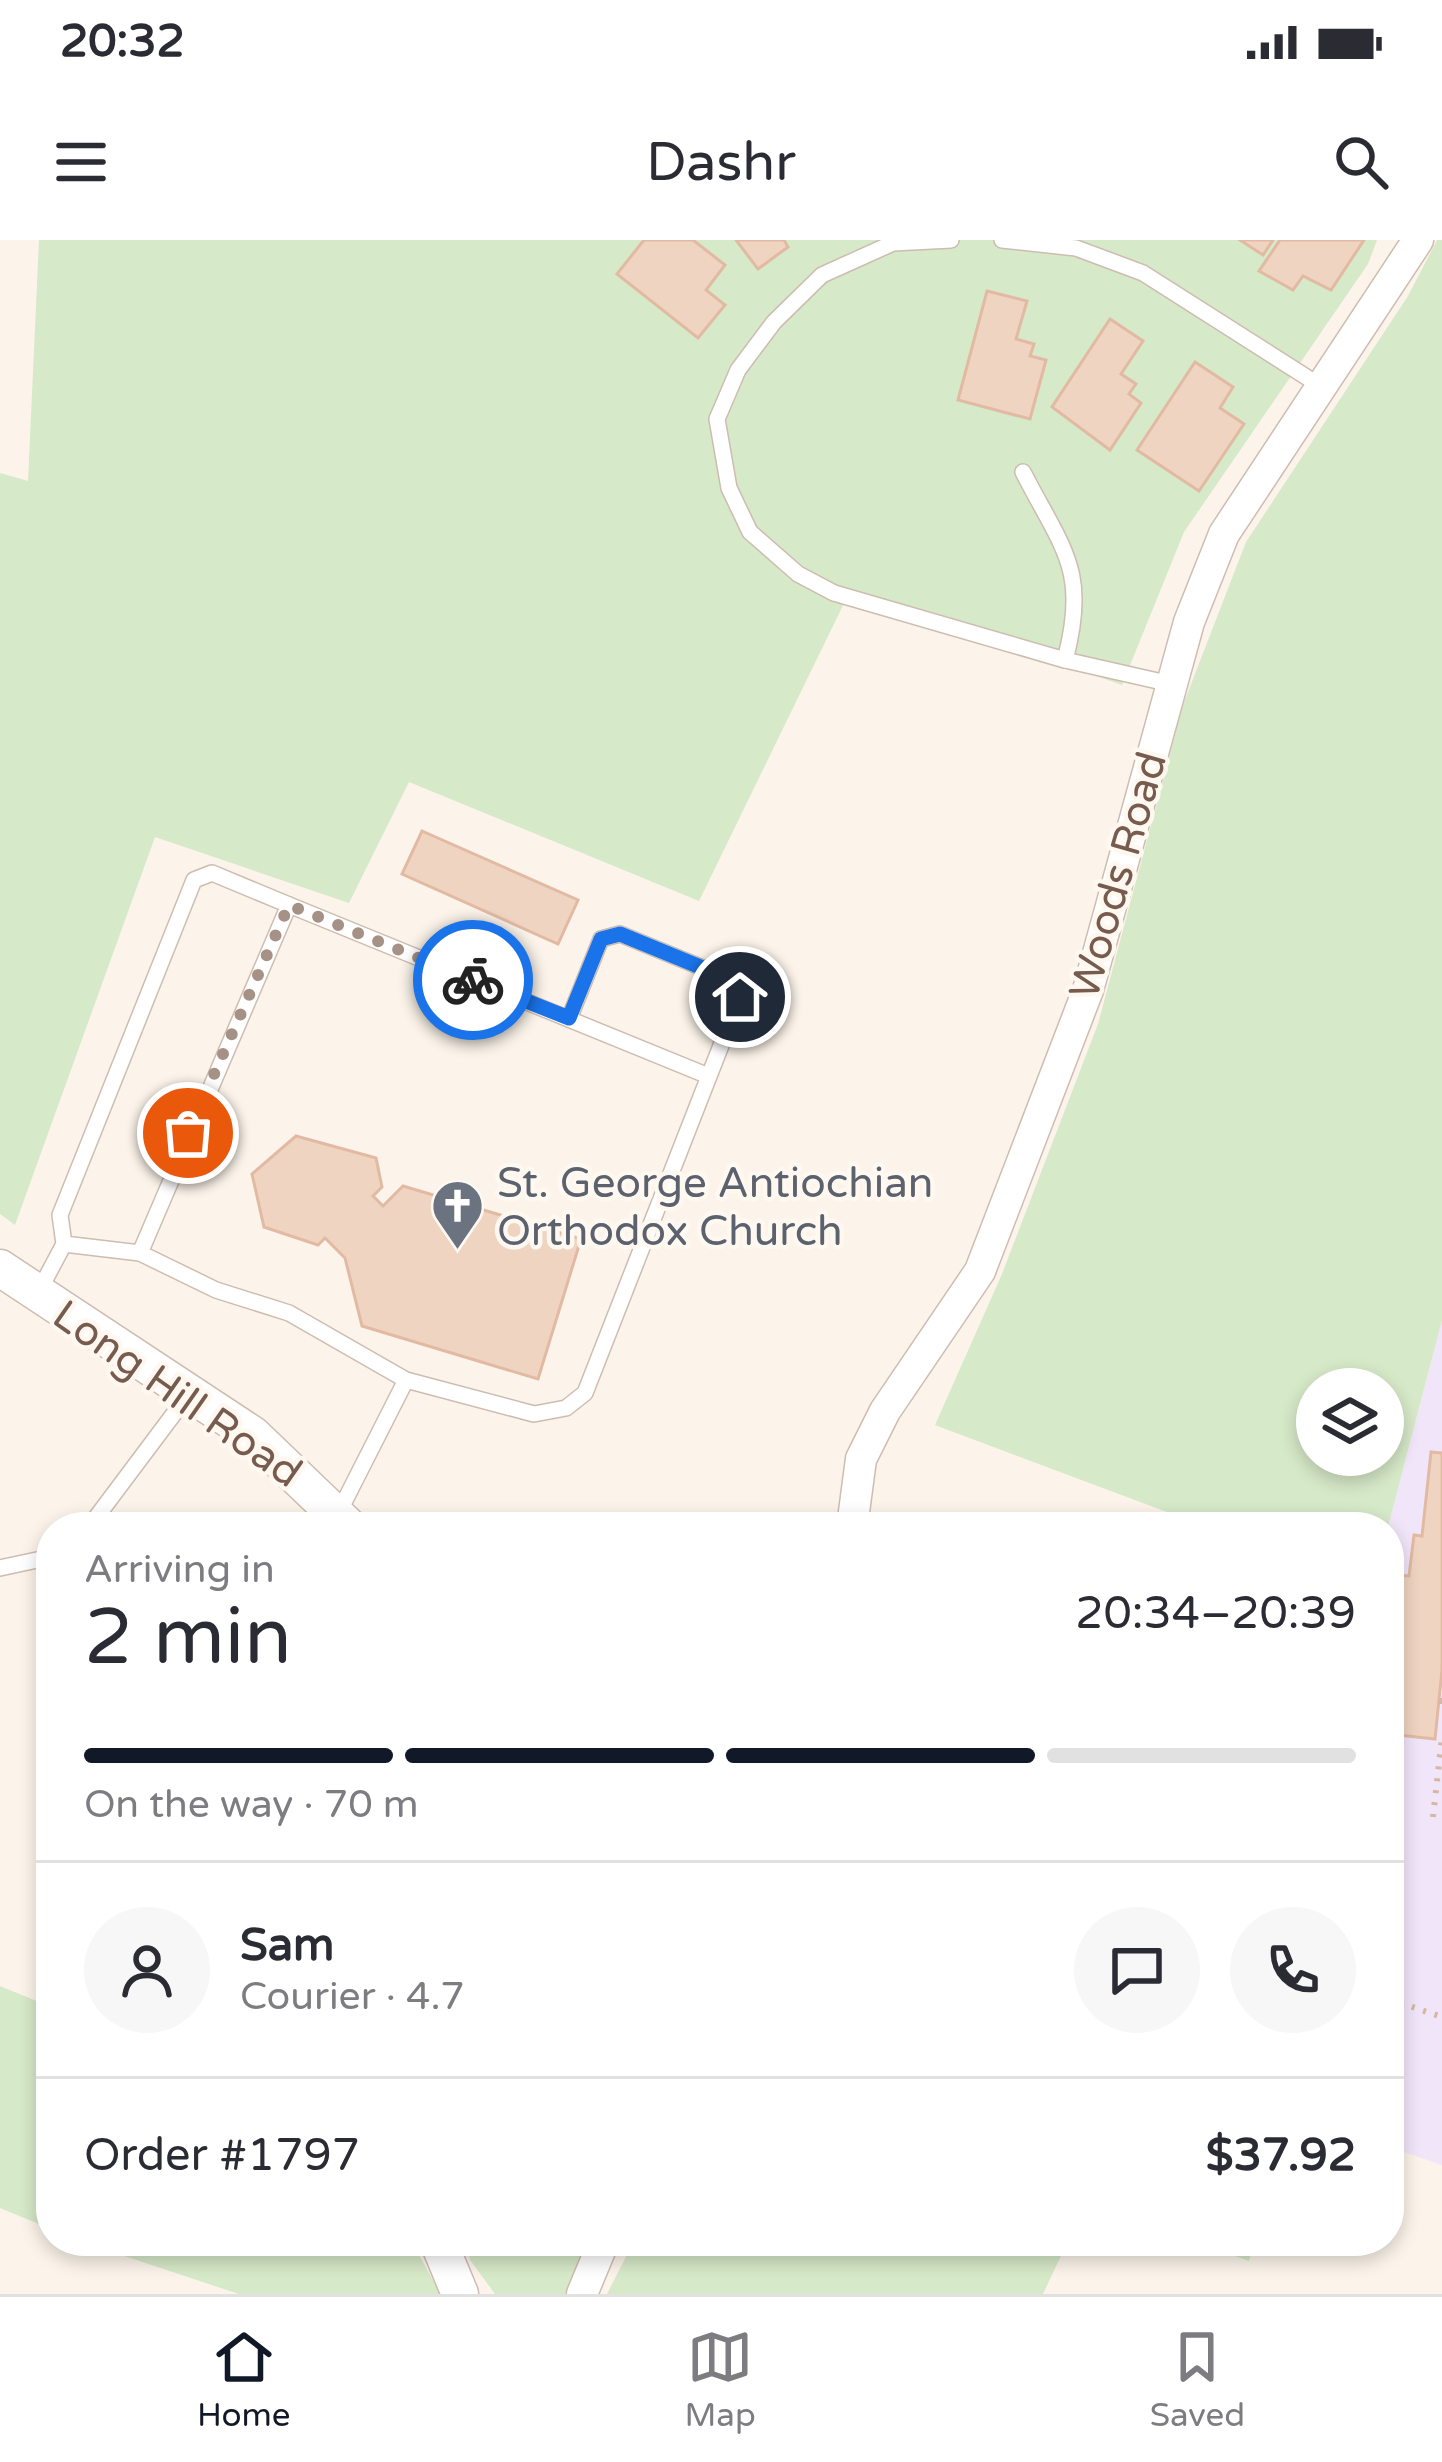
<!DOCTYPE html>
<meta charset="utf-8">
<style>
body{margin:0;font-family:"Varela Round",sans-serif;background:#f7f7f7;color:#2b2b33;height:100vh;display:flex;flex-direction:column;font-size:45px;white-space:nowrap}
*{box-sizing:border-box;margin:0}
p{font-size:39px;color:#7c7c81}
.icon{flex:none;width:66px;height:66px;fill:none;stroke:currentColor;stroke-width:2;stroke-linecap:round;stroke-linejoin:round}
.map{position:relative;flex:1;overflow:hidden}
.sheet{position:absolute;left:36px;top:1272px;width:1368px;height:744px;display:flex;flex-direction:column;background:#fff;border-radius:48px;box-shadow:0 6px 18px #0003}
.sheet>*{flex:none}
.tools{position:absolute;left:1296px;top:1128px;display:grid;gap:24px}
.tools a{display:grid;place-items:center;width:108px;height:108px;border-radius:50%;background:#fff;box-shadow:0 6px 18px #0003;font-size:60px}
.pin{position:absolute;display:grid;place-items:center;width:102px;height:102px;color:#fff;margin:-51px;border:6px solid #fff;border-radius:50%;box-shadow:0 3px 12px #0007}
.courier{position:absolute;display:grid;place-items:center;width:120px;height:120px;margin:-60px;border:9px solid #1a73e8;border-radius:50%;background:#fff;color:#222;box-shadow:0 3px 15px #0007}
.headline em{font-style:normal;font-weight:600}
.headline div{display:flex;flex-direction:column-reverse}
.headline{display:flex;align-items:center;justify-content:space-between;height:204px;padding:0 48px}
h1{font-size:78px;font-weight:600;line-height:90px}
.bar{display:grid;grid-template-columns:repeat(4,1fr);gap:18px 12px;align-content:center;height:144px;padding:0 48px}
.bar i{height:15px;border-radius:9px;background:#e1e1e2}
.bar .selected{background:#111827}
.bar p{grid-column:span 4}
.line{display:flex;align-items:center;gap:30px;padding:0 48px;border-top:3px solid #e1e1e2}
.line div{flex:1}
.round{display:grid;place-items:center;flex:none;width:126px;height:126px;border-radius:63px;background:#f7f7f7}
.status{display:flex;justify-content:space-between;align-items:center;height:84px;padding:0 60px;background:#fff;direction:ltr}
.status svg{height:33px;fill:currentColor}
header{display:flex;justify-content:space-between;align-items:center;height:156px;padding:0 48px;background:#fff;font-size:54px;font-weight:600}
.tabs{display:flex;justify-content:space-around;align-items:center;height:168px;border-top:3px solid #e1e1e2;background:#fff;font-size:33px;color:#7c7c81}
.tabs a{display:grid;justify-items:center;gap:6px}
.tabs .selected{color:#111827}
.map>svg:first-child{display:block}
.education{fill:#f1e6f9}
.green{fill:#d6e9c8;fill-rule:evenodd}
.building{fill:#f0d4c2;stroke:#e2baa3;stroke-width:3}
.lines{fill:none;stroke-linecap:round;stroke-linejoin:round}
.service-casing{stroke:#cebcb0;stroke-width:18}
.minor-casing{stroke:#cebcb0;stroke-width:33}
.tertiary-casing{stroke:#cebcb0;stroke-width:39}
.path{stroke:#d6b7a5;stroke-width:6;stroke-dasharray:3 9;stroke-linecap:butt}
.service{stroke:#fff;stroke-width:15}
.minor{stroke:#fff;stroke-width:30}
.tertiary{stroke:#fff;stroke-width:36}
.done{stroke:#a59185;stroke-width:12;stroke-dasharray:0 21.6}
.route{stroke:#1a73e8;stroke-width:15}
.labels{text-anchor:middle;stroke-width:9;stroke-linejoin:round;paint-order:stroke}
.street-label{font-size:42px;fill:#765b4e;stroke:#fef8f0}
.worship-label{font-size:42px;fill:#5b616d;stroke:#fef8f0;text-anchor:start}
</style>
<div class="status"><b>20:32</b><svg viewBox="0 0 49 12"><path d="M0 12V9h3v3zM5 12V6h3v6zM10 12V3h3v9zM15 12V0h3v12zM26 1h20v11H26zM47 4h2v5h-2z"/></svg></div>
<header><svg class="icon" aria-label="menu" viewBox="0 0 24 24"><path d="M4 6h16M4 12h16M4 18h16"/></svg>Dashr<svg class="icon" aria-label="search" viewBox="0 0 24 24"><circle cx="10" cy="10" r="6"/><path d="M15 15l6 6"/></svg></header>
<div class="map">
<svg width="1442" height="2054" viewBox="0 0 1442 2054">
<rect width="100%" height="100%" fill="#fcf4ea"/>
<path class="education" d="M1442 1080V1925L1389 1907 1388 1287Z"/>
<g class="green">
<path d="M39 0H1377L1368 24 1184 292 1122 445 851 349 699 661 409 542 349 663 155 597 15 985 0 974V233L28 241Z"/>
<path d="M1437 0H1442V1080L1388 1287H1164L1167 1272 935 1185 1002 1034 1098 784 1183 465 1246 302 1408 56ZM1317 1149H1383V1215H1317Z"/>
<path d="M0 1746 51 1767V1989L0 1968Z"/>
<path d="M79 2001H411L441 2054H239Z"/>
<path d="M466 2001H586L577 2054H495L470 2020Z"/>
<path d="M634 2001H1068L1043 2054H607Z"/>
<path d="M1193 2001H1254L1249 2021Z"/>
</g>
<g class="building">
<path d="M644 0H693L725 25 706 50 725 65 698 98 617 34Z"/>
<path d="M736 0H784L788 7 758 29Z"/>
<path d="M1240 0H1273L1263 15Z"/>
<path d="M1280 0H1364L1331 50 1303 36 1293 50 1259 31Z"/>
<path d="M987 51 1027 61 1016 99 1034 104 1030 116 1046 120 1030 179 958 160Z"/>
<path d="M1110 79 1143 101 1121 134 1136 144 1129 154 1141 163 1110 210 1052 167Z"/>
<path d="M1195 122 1233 147 1220 168 1244 184 1199 251 1137 210Z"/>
<path d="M422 591 578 660 558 704 402 634Z"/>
<path d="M296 896 376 918 382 947 373 956 383 966 403 946 581 999 538 1139 362 1086 345 1018 325 998 318 1005 264 987 252 934Z"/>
<path d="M1431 1212 1442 1213V1430L1435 1499 1389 1494V1407L1397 1335 1409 1336 1414 1295 1422 1296Z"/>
</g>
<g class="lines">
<defs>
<g id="service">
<path d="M951 0 893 3 822 35 774 82 738 130 717 179 729 248 750 292 798 334 834 353 1065 420 1171 444"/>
<path d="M1002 0 1076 8 1143 33 1322 147"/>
<path d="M1023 232C1063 310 1089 330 1065 420"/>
<path d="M289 665 706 835"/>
<path d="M140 1013 216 1050 289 1073 406 1140 534 1174 566 1168 585 1153 740 757 737 742 620 694 601 699 569 779"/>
<path d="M39 1051 64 1004 60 975 194 640 212 633 289 665 140 1013 64 1004"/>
<path d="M338 1274 406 1140"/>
<path d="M89 1287 188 1155"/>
<path d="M0 1328 51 1317"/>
</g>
<g id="minor">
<path d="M852 1287 861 1219 885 1171 980 1031 1088 750 1189 382 1224 294 1418 0"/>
<path d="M582 2054 604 2001"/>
</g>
<g id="tertiary">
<path d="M0 1028 253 1195 349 1287"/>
<path d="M438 2001 460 2054"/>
</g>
</defs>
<use href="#service" class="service-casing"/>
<use href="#minor" class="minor-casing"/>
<use href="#tertiary" class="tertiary-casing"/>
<g class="path">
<path d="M1439 1461H1442"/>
<path d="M1433 1577 1442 1497"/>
<path d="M1389 1759 1442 1777"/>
</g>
<use href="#service" class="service"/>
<use href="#minor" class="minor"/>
<use href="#tertiary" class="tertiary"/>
</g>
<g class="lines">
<path class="done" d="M188 893 289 665 473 740"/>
<path class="route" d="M473 740 569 778 601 699 620 694 737 742 740 757"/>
</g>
<defs>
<symbol id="church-pin" viewBox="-11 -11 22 30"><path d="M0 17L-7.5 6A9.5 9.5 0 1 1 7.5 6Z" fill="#6b7280" stroke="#fef8f0"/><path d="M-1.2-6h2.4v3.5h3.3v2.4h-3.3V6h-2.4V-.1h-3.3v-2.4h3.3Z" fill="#fff"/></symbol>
</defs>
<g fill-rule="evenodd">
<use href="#church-pin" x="428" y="936" width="59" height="81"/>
</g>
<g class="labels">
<g class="street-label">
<text transform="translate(1117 635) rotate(-74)" y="15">Woods Road</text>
<text transform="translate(178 1153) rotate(35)" y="15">Long Hill Road</text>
</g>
<g class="worship-label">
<text x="497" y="957">St. George Antiochian<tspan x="497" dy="48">Orthodox Church</tspan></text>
</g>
</g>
</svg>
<div class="tools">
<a><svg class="icon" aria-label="layers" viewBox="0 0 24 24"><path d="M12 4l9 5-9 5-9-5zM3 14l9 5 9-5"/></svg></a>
</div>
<div class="pin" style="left:188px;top:893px;background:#ea580c"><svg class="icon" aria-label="bag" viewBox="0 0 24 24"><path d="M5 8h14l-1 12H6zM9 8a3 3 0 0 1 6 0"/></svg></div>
<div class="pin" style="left:740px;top:757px;background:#1f2937"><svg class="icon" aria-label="home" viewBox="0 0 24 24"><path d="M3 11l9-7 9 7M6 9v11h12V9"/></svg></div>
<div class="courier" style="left:473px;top:740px"><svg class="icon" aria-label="bike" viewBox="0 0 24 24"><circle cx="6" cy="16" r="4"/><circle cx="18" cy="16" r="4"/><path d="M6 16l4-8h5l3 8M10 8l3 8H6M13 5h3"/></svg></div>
<section class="sheet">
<div class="headline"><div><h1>2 min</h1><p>Arriving in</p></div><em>20:34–20:39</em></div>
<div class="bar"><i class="selected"></i><i class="selected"></i><i class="selected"></i><i></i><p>On the way · 70 m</p></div>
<div class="line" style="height:216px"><a class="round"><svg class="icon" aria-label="person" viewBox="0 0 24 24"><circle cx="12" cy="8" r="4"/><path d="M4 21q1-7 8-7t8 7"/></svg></a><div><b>Sam</b><p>Courier · 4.7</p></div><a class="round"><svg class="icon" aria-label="chat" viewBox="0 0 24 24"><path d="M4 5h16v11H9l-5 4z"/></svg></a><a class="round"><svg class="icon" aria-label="phone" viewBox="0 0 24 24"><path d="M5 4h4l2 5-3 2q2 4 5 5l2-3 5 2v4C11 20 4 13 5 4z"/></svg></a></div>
<div class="line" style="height:156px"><div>Order #1797</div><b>$37.92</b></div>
</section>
</div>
<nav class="tabs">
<a class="selected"><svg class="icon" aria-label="home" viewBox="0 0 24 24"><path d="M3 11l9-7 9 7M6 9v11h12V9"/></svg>Home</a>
<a><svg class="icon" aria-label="map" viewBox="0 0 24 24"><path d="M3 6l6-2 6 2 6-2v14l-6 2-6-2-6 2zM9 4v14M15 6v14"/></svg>Map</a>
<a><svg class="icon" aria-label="saved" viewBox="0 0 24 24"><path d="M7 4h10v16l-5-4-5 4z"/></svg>Saved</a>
</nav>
